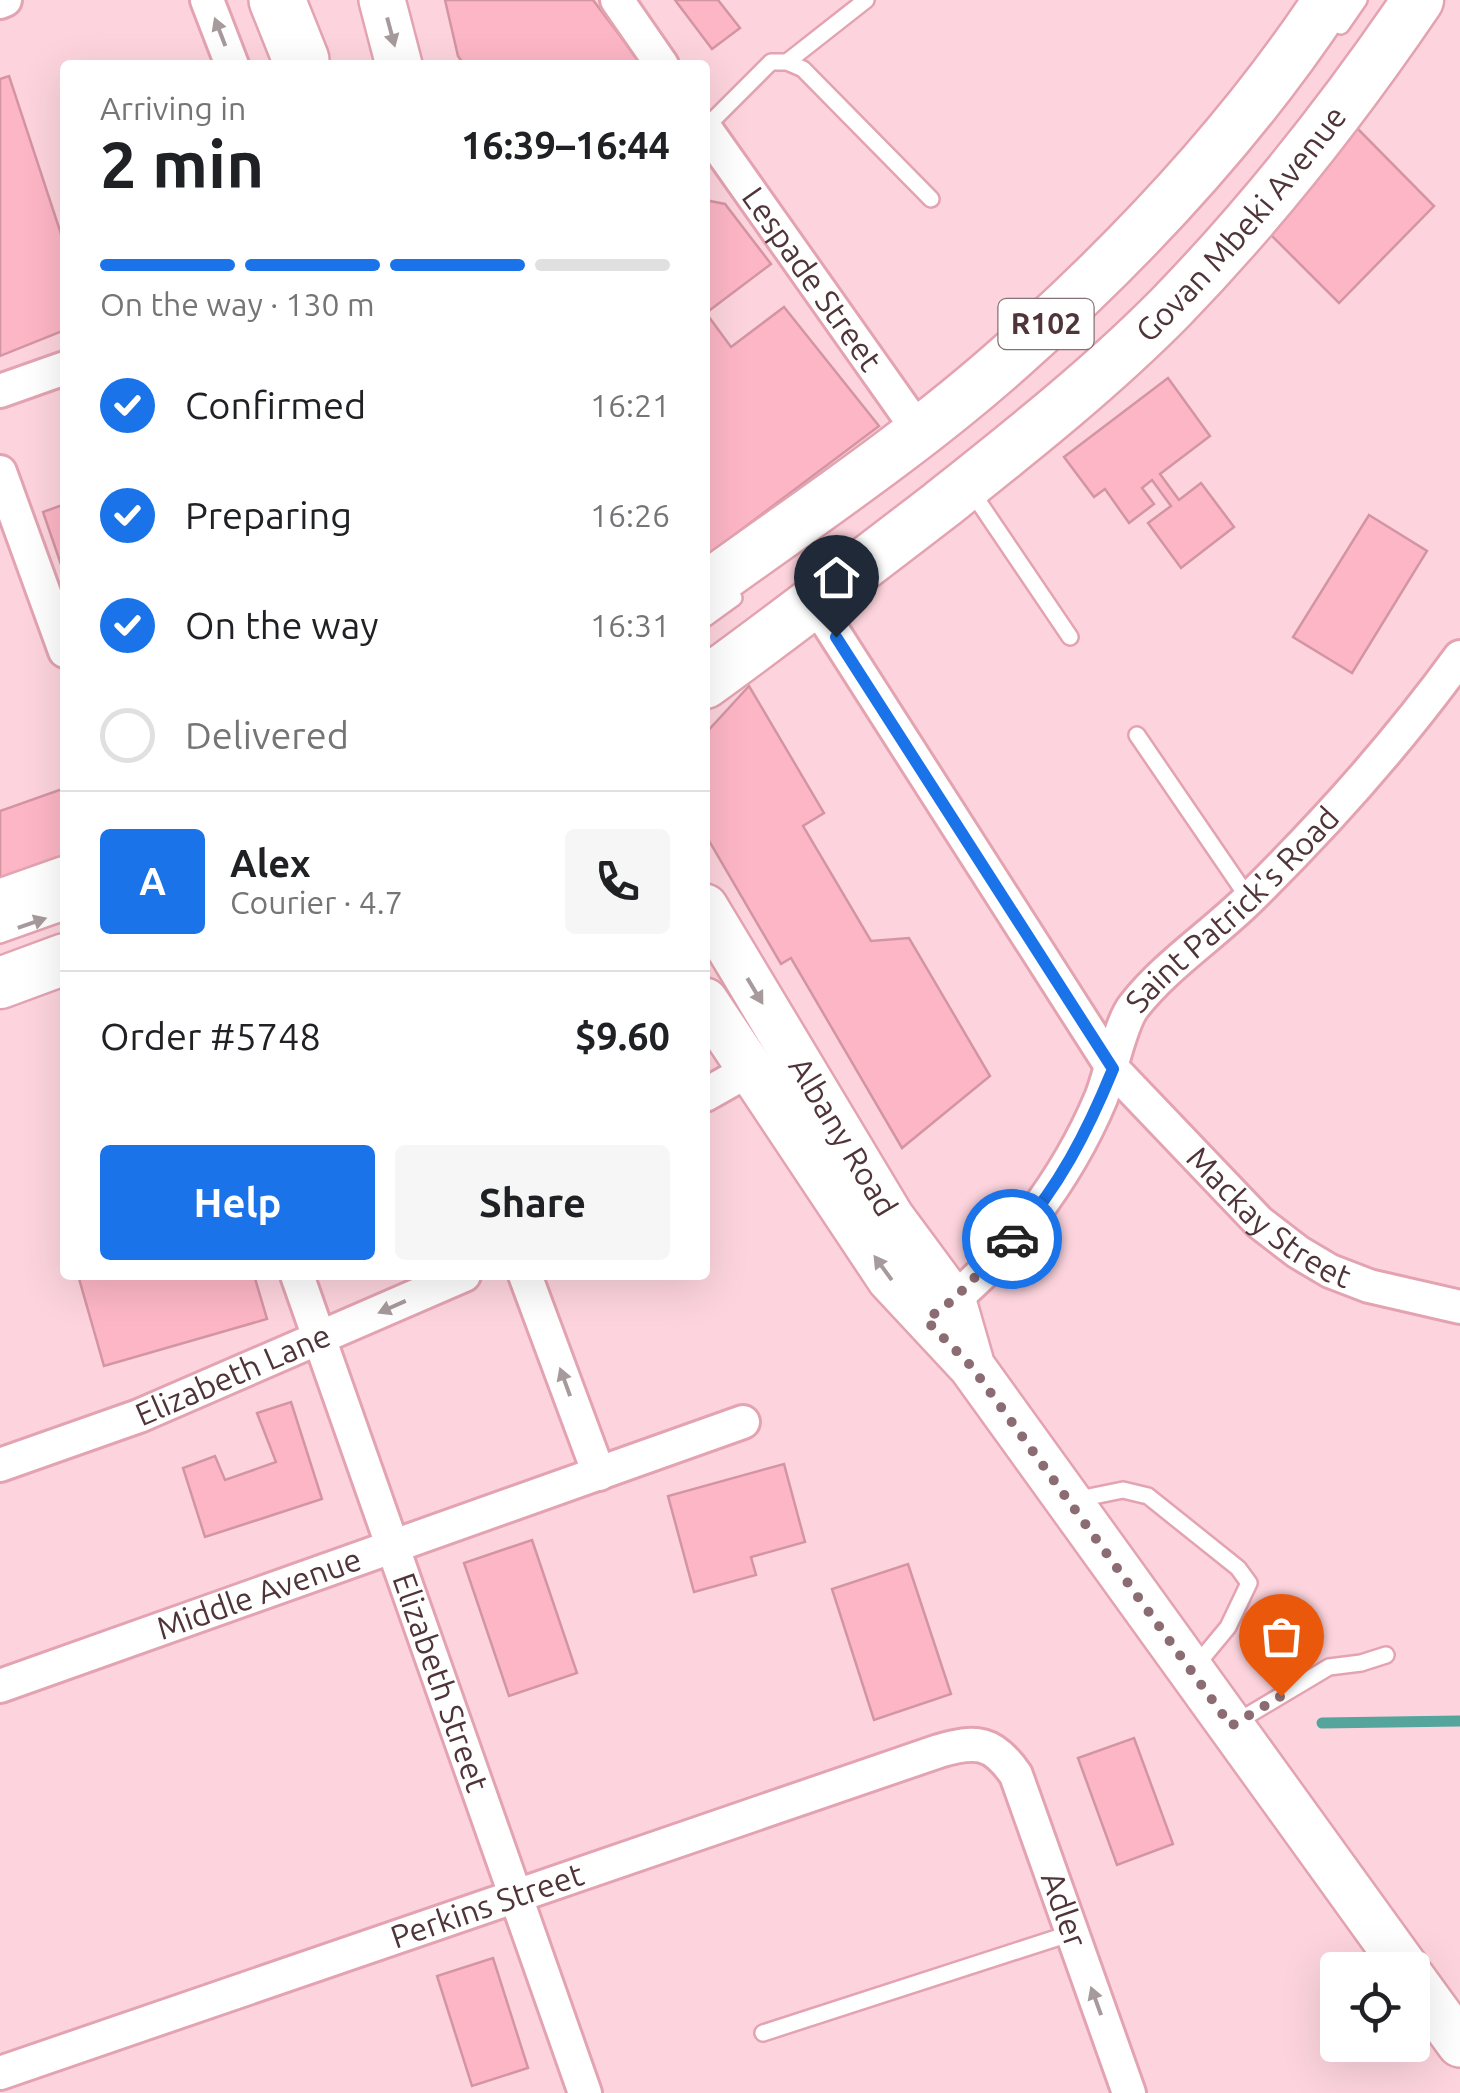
<!DOCTYPE html>
<meta charset="utf-8">
<style>
body{margin:0;font-family:Ubuntu,sans-serif;background:#f6f6f6;color:#202124;height:100vh;display:flex;flex-direction:column;font-size:38px;white-space:nowrap}
*{box-sizing:border-box;margin:0}
p{font-size:32px;color:#757577}
.icon{flex:none;width:55px;height:55px;fill:none;stroke:currentColor;stroke-width:2;stroke-linecap:round;stroke-linejoin:round}
.map{position:relative;flex:1;overflow:hidden}
.side{position:absolute;left:60px;top:60px;width:650px;height:1220px;display:flex;flex-direction:column;background:#fff;border-radius:10px;box-shadow:0 10px 40px #0002}
.side>*{flex:none}
.buttons{position:absolute;left:1320px;top:1952px;display:grid;gap:20px}
.buttons a{display:grid;place-items:center;width:110px;height:110px;border-radius:10px;background:#fff;box-shadow:0 10px 40px #0002;font-size:50px}
.pin{position:absolute;display:grid;place-items:center;width:85px;height:85px;color:#fff;margin:-102px -42px;border-radius:50% 50% 50% 0;rotate:-45deg;box-shadow:0 0 10px #0007}
.pin .icon{rotate:45deg}
.courier{position:absolute;display:grid;place-items:center;width:100px;height:100px;margin:-50px;border:8px solid #1a73e8;border-radius:50%;background:#fff;color:#222;box-shadow:0 2px 12px #0007}
.overview em{font-style:normal;font-weight:700}
.overview div{display:flex;flex-direction:column-reverse}
.overview{display:flex;align-items:center;justify-content:space-between;height:170px;padding:0 40px}
h1{font-size:65px;font-weight:700;line-height:75px}
.bar{display:grid;grid-template-columns:repeat(4,1fr);gap:15px 10px;align-content:center;height:120px;padding:0 40px}
.bar i{height:12px;border-radius:8px;background:#e0e0e0}
.bar .current{background:#1a73e8}
.bar p{grid-column:span 4}
.line{display:flex;align-items:center;gap:25px;padding:0 40px;border-top:2px solid #e0e0e0}
.line div{flex:1}
.round{display:grid;place-items:center;flex:none;width:105px;height:105px;border-radius:10px;background:#f6f6f6}
ol{padding:0 40px;list-style:none}
li{display:flex;align-items:center;gap:30px;height:110px}
li p{margin-inline-start:auto}
li .icon{padding:10px;border-radius:50%;background:#1a73e8;color:#fff;stroke-width:4}
li:last-child{color:#757577}
li i{width:55px;height:55px;border:5px solid #e0e0e0;border-radius:50%}
.primary-button{display:flex;gap:20px;margin-top:auto;padding:20px 40px}
.primary-button a{flex:1;height:115px;border-radius:10px;background:#1a73e8;color:#fff;font-size:40px;font-weight:700;line-height:115px;text-align:center}
.primary-button a+a{background:#f6f6f6;color:#202124}
.map>svg:first-child{display:block}
.lines{fill:none;stroke-linecap:round;stroke-linejoin:round}
.stream{stroke:#55a59c;stroke-width:11}
.building{fill:#fdb6c6;stroke:#d495a3;stroke-width:2.5}
.service-casing{stroke:#e3a3b1;stroke-width:20}
.minor-casing{stroke:#e3a3b1;stroke-width:38}
.secondary-casing{stroke:#e3a3b1;stroke-width:50}
.primary-casing{stroke:#e3a3b1;stroke-width:55}
.motorway-casing{stroke:#e3a3b1;stroke-width:60}
.service{stroke:#fff;stroke-width:15}
.minor{stroke:#fff;stroke-width:32}
.secondary{stroke:#fff;stroke-width:45}
.primary{stroke:#fff;stroke-width:50}
.motorway{stroke:#fff;stroke-width:55}
.oneway{fill:#a79a9c}
.done{stroke:#8c6c73;stroke-width:10;stroke-dasharray:0 18}
.route{stroke:#1a73e8;stroke-width:12}
.labels{text-anchor:middle;stroke-width:9;stroke-linejoin:round;paint-order:stroke}
.shield{fill:#fff;stroke:#847175;stroke-width:2.5}
.shield-label{font-size:30px;font-weight:bold;fill:#4f343a}
.street-label{font-size:32px;fill:#4f343a;stroke:#fff}
</style>
<div class="map">
<svg width="1460" height="2093" viewBox="0 0 1460 2093">
<rect width="100%" height="100%" fill="#fdd4dd"/>
<g class="lines">
<path class="stream" d="M1322 1723 1460 1721"/>
</g>
<g class="building">
<path d="M445 0H593L642 65H464L458 56Z"/>
<path d="M675 0H718L740 28 712 49Z"/>
<path d="M9 76 65 246V330L0 356V79Z"/>
<path d="M1355 126 1434 206 1339 303 1259 223Z"/>
<path d="M705 200 725 204 771 264 706 313 731 347 784 307 879 426 705 557Z"/>
<path d="M1168 378 1210 436 1160 474 1179 500 1201 483 1234 527 1181 568 1148 523 1171 506 1152 480 1142 488 1154 504 1129 523 1105 489 1094 497 1064 457Z"/>
<path d="M65 504V576L43 512Z"/>
<path d="M1369 515 1427 551 1352 673 1293 637Z"/>
<path d="M749 686 824 813 803 826 871 941 909 938 990 1076 902 1148 791 958 781 964 705 834V734Z"/>
<path d="M65 788V855L0 879V811Z"/>
<path d="M78 1275H254L267 1319 104 1366Z"/>
<path d="M291 1402 322 1499 205 1537 183 1468 215 1456 225 1480 276 1462 257 1413Z"/>
<path d="M784 1464 805 1542 751 1557 756 1575 694 1592 668 1496Z"/>
<path d="M532 1540 577 1673 509 1696 464 1563Z"/>
<path d="M908 1564 951 1694 874 1720 832 1589Z"/>
<path d="M1134 1738 1173 1844 1117 1865 1078 1758Z"/>
<path d="M493 1958 528 2068 472 2086 437 1976Z"/>
</g>
<g class="lines">
<defs>
<g id="service">
<path d="M1341 26 1359 0"/>
<path d="M787 62 866 0"/>
<path d="M705 128 771 62H787L803 69 931 199"/>
<path d="M972 492 1070 637"/>
<path d="M705 619 734 598"/>
<path d="M1137 735 1249 899"/>
<path d="M0 935 65 912"/>
<path d="M1074 1500 1123 1490 1148 1496 1238 1568 1249 1583 1228 1627 1194 1668"/>
<path d="M1235 1723 1329 1667 1361 1663 1386 1655"/>
<path d="M763 2033 1072 1933"/>
</g>
<g id="minor">
<path d="M207 0 232 65"/>
<path d="M617 0 662 65"/>
<path d="M0 2 5 0"/>
<path id="s1" d="M705 128 919 431"/>
<path d="M0 391 65 368"/>
<path d="M0 472 65 651"/>
<path id="s2" d="M815 603 1113 1069 1259 1222 1298 1252 1330 1271 1369 1286 1460 1307"/>
<path d="M705 1095 751 1069"/>
<path id="s3" d="M297 1275 585 2093"/>
<path d="M525 1275 599 1474"/>
<path id="s4" d="M936 1313C1006 1262 1068 1177 1101 1098 1111 1074 1120 1023 1134 1006 1166 965 1214 934 1251 897 1327 822 1397 744 1460 657"/>
<path id="s5" d="M0 1465 139 1416 464 1275"/>
<path id="s6" d="M0 1686 743 1422"/>
<path id="s7" d="M0 2073 939 1751C976 1740 993 1741 1016 1775L1129 2093"/>
</g>
<g id="secondary">
<path d="M382 0 399 65"/>
<path id="s8" d="M705 907 891 1217 953 1301 970 1360"/>
<path d="M705 1001 890 1279 972 1367 1407 1970"/>
<path d="M1412 1978 1460 2044"/>
</g>
<g id="primary">
<path d="M705 588C809 513 917 441 1013 355 1131 250 1242 132 1329 0"/>
<path id="s9" d="M705 683C785 625 863 565 941 505 1020 442 1100 379 1171 307 1263 212 1344 109 1418 0"/>
<path d="M0 905 65 882"/>
<path d="M0 983 65 959"/>
</g>
<path id="motorway" d="M277 0 301 60"/>
</defs>
<use href="#service" class="service-casing"/>
<use href="#minor" class="minor-casing"/>
<use href="#secondary" class="secondary-casing"/>
<use href="#primary" class="primary-casing"/>
<use href="#motorway" class="motorway-casing"/>
<use href="#service" class="service"/>
<use href="#minor" class="minor"/>
<use href="#secondary" class="secondary"/>
<use href="#primary" class="primary"/>
<use href="#motorway" class="motorway"/>
</g>
<defs><path id="oneway-solid" d="M-6-.8H1V-3.2L6.5 0L1 3.2V.8H-6Z" transform="scale(2.5)"/></defs>
<g class="oneway">
<use href="#oneway-solid" transform="translate(220 32) rotate(-111)"/>
<use href="#oneway-solid" transform="translate(391 32) rotate(75)"/>
<use href="#oneway-solid" transform="translate(32 923) rotate(-19)"/>
<use href="#oneway-solid" transform="translate(755 991) rotate(59)"/>
<use href="#oneway-solid" transform="translate(883 1268) rotate(-126)"/>
<use href="#oneway-solid" transform="translate(392 1307) rotate(156)"/>
<use href="#oneway-solid" transform="translate(565 1382) rotate(-110)"/>
<use href="#oneway-solid" transform="translate(1096 2001) rotate(-110)"/>
</g>
<g class="lines">
<path class="done" d="M1012 1239 953 1300 926 1320 972 1367 1231 1726 1281 1696"/>
<path class="route" d="M836 637 1113 1069C1088 1130 1058 1190 1012 1239"/>
</g>
<g class="labels">
<rect class="shield" x="998.5" y="299" width="95" height="50" rx="8"/>
<g class="shield-label">
<text x="1046" y="334">R102</text>
</g>
<g class="street-label">
<text dy="11" stroke="none"><textPath href="#s9" startOffset="708">Govan Mbeki Avenue</textPath></text>
<text dy="11" stroke="none"><textPath href="#s1" startOffset="185">Lespade Street</textPath></text>
<text dy="11" stroke="none"><textPath href="#s4" startOffset="510">Saint Patrick's Road</textPath></text>
<text dy="11" stroke="none"><textPath href="#s8" startOffset="268">Albany Road</textPath></text>
<text dy="11" stroke="none"><textPath href="#s2" startOffset="770">Mackay Street</textPath></text>
<text dy="11" stroke="none"><textPath href="#s5" startOffset="250">Elizabeth Lane</textPath></text>
<text dy="11" stroke="none"><textPath href="#s6" startOffset="275">Middle Avenue</textPath></text>
<text dy="11" stroke="none"><textPath href="#s3" startOffset="432">Elizabeth Street</textPath></text>
<text dy="11" stroke="none"><textPath href="#s7" startOffset="515">Perkins Street</textPath></text>
<text dy="11" stroke="none"><textPath href="#s7" startOffset="1225">Adler</textPath></text>
</g>
</g>
</svg>
<div class="buttons">
<a><svg class="icon" aria-label="locate" viewBox="0 0 24 24"><circle cx="12" cy="12" r="6"/><path d="M12 2v4M12 18v4M2 12h4M18 12h4"/></svg></a>
</div>
<div class="pin" style="left:1281px;top:1696px;background:#ea580c"><svg class="icon" aria-label="bag" viewBox="0 0 24 24"><path d="M5 8h14l-1 12H6zM9 8a3 3 0 0 1 6 0"/></svg></div>
<div class="pin" style="left:836px;top:637px;background:#1f2937"><svg class="icon" aria-label="home" viewBox="0 0 24 24"><path d="M3 11l9-7 9 7M6 9v11h12V9"/></svg></div>
<div class="courier" style="left:1012px;top:1239px"><svg class="icon" aria-label="car" viewBox="0 0 24 24"><path d="M5 17H2v-5l4-1 3-4h7l3 4 3 1v5h-3M9 17h6M6 11h13"/><circle cx="7" cy="17" r="2"/><circle cx="17" cy="17" r="2"/></svg></div>
<section class="side">
<div class="overview"><div><h1>2 min</h1><p>Arriving in</p></div><em>16:39–16:44</em></div>
<div class="bar"><i class="current"></i><i class="current"></i><i class="current"></i><i></i><p>On the way · 130 m</p></div>
<ol>
<li><svg class="icon" aria-label="check" viewBox="0 0 24 24"><path d="M5 12l5 5 9-10"/></svg>Confirmed<p>16:21</p></li>
<li><svg class="icon" aria-label="check" viewBox="0 0 24 24"><path d="M5 12l5 5 9-10"/></svg>Preparing<p>16:26</p></li>
<li><svg class="icon" aria-label="check" viewBox="0 0 24 24"><path d="M5 12l5 5 9-10"/></svg>On the way<p>16:31</p></li>
<li><i></i>Delivered</li>
</ol>
<div class="line" style="height:180px"><b class="round" style="background:#1a73e8;color:#fff">A</b><div><b>Alex</b><p>Courier · 4.7</p></div><a class="round"><svg class="icon" aria-label="phone" viewBox="0 0 24 24"><path d="M5 4h4l2 5-3 2q2 4 5 5l2-3 5 2v4C11 20 4 13 5 4z"/></svg></a></div>
<div class="line" style="height:130px"><div>Order #5748</div><b>$9.60</b></div>
<div class="primary-button"><a>Help</a><a>Share</a></div>
</section>
</div>
